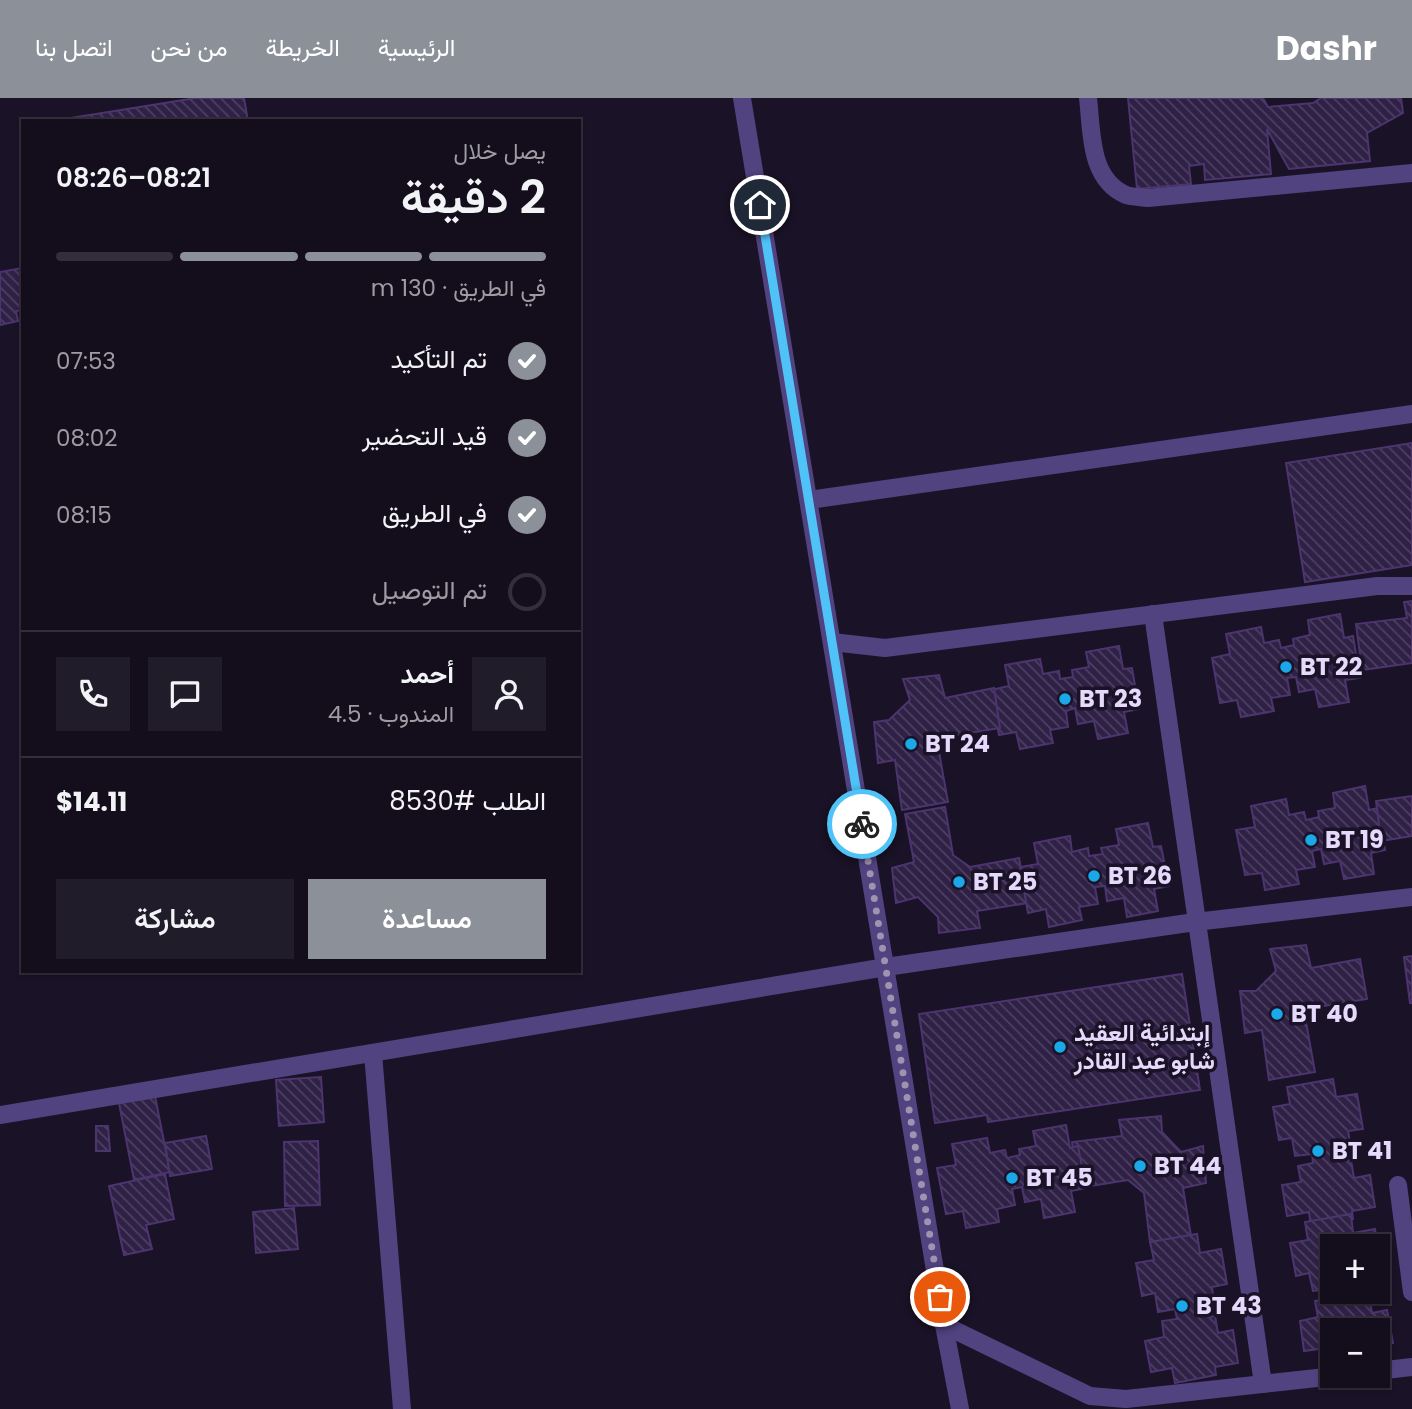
<!DOCTYPE html>
<html lang="ar">
<meta charset="utf-8">
<style>
body{margin:0;font-family:Poppins,Vazirmatn,sans-serif;background:#211c29;color:#f1f3f6;direction:rtl;height:100vh;display:flex;flex-direction:column;font-size:26px;white-space:nowrap}
*{box-sizing:border-box;margin:0}
p{font-size:23px;color:#9d9ca3}
.icon{flex:none;width:38px;height:38px;fill:none;stroke:currentColor;stroke-width:2;stroke-linecap:round;stroke-linejoin:round}
.map{position:relative;flex:1;overflow:hidden;direction:ltr}
.side{position:absolute;left:21px;top:21px;width:560px;height:854px;display:flex;flex-direction:column;background:#140e1c;border-radius:0px;box-shadow:0 2px 5px #0004,0 0 0 2px #332e3b;direction:rtl}
.side>*{flex:none}
.buttons{position:absolute;left:1320px;top:1136px;display:grid;gap:14px}
.buttons a{display:grid;place-items:center;width:70px;height:70px;border-radius:0px;background:#140e1c;box-shadow:0 2px 5px #0004,0 0 0 2px #332e3b;font-size:35px}
.pin{position:absolute;display:grid;place-items:center;width:60px;height:60px;color:#fff;margin:-30px;border:4px solid #fff;border-radius:50%;box-shadow:0 2px 7px #0007}
.courier{position:absolute;display:grid;place-items:center;width:70px;height:70px;margin:-35px;border:5px solid #4fc3f7;border-radius:50%;background:#fff;color:#222;box-shadow:0 2px 9px #0007}
.summary em{font-style:normal;font-weight:600}
.summary div{display:flex;flex-direction:column-reverse}
.summary{display:flex;align-items:center;justify-content:space-between;height:119px;padding:0 35px}
h1{font-size:46px;font-weight:600;line-height:52px}
.bar{display:grid;grid-template-columns:repeat(4,1fr);gap:10px 7px;align-content:center;height:84px;padding:0 35px}
.bar i{height:9px;border-radius:5px;background:#332e3b}
.bar .selected{background:#8c9099}
.bar p{grid-column:span 4}
.line{display:flex;align-items:center;gap:18px;padding:0 35px;border-top:2px solid #332e3b}
.line div{flex:1}
.round{display:grid;place-items:center;flex:none;width:74px;height:74px;border-radius:0px;background:#211c29}
ol{padding:0 35px;list-style:none}
li{display:flex;align-items:center;gap:21px;height:77px}
li p{margin-inline-start:auto}
li .icon{padding:7px;border-radius:50%;background:#8c9099;color:#fff;stroke-width:4}
li:last-child{color:#9d9ca3}
li i{width:38px;height:38px;border:4px solid #332e3b;border-radius:50%}
.action{display:flex;gap:14px;margin-top:auto;padding:14px 35px}
.action a{flex:1;height:80px;border-radius:0px;background:#8c9099;color:#fff;font-size:28px;font-weight:600;line-height:80px;text-align:center}
.action a+a{background:#211c29;color:#f1f3f6}
header{display:flex;align-items:center;gap:42px;box-sizing:border-box;height:98px;padding:0 35px;background:#8c9099;color:#fff}
header strong{font-size:33px}
nav{display:flex;gap:38px;margin-inline-start:auto;font-size:24px}
.map>svg:first-child{display:block}
.building{fill:url(#building-back-hatch);stroke:#4c346e;stroke-width:2}
.lines{fill:none;stroke-linecap:round;stroke-linejoin:round}
.minor{stroke:#514280;stroke-width:18}
.done{stroke:#9e94b0;stroke-width:7;stroke-dasharray:0 12.6}
.route{stroke:#4fc3f7;stroke-width:9}
.poi-dot{fill:#1aa8e8;stroke:#1a1226;stroke-width:2.5}
.labels{text-anchor:middle;stroke-width:7;stroke-linejoin:round;paint-order:stroke}
.poi-label{font-size:24px;font-weight:bold;fill:#e5dafb;stroke:#1a1226;text-anchor:start}
</style>
<header>
<strong>Dashr</strong>
<nav><a>الرئيسية</a><a>الخريطة</a><a>من نحن</a><a>اتصل بنا</a></nav>
</header>
<div class="map">
<svg width="1412" height="1311" viewBox="0 0 1412 1311">
<defs>
<pattern id="building-back-hatch" width="6" height="6" patternUnits="userSpaceOnUse" patternTransform="scale(1.75)"><rect width="6" height="6" fill="#2f2045"/><path d="M-1 5l2 2M0 0l6 6M5-1l2 2" fill="none" stroke="#4d4061"/></pattern>
</defs>
<rect width="100%" height="100%" fill="#1a1226"/>
<g class="building">
<path d="M196 0H244L248 23H52Z"/>
<path d="M1128 0H1263L1268 9 1313 5 1321 0H1401L1403 15 1367 35 1370 63 1289 71 1267 31 1271 76 1205 82 1204 66 1189 68 1191 86 1137 91Z"/>
<path d="M23 170V212L16 213 18 223 0 227V174Z"/>
<path d="M1412 345V467L1305 484 1286 365Z"/>
<path d="M1412 503V565L1362 572 1356 526 1407 520 1404 504Z"/>
<path d="M1340 516 1344 540 1353 538 1360 580 1345 582 1349 604 1319 609 1315 591 1299 594 1296 579 1287 580 1290 597 1271 600 1274 613 1241 619 1237 602 1220 605 1212 560 1230 556 1226 536 1261 529 1264 545 1279 542 1281 550 1294 547 1293 541 1310 537 1308 522Z"/>
<path d="M1119 548 1123 571 1132 570 1139 611 1124 614 1128 635 1098 641 1094 623 1078 626 1075 610 1066 613 1068 629 1050 632 1053 645 1020 651 1016 634 999 637 991 592 1009 588 1005 567 1040 561 1043 576 1059 573 1060 581 1073 579 1072 572 1089 569 1086 554Z"/>
<path d="M939 577 945 600 994 590 1000 630 951 638 939 654 948 704 902 712 895 662 878 665 874 624 889 622 910 602 903 581Z"/>
<path d="M1365 688 1369 712 1378 710 1385 752 1371 755 1374 776 1344 781 1340 763 1324 766 1321 751 1312 753 1315 769 1296 772 1299 786 1265 792 1262 775 1245 777 1236 732 1255 729 1251 708 1286 701 1289 717 1304 714 1306 722 1319 719 1318 713 1335 710 1333 695Z"/>
<path d="M1412 698V738L1381 743 1376 703Z"/>
<path d="M945 709 953 757 970 769 1019 760 1028 805 977 813 980 830 939 835 938 819 918 799 896 805 892 770 914 764 905 716Z"/>
<path d="M1148 725 1153 749 1161 748 1169 788 1154 791 1158 813 1127 819 1124 800 1107 803 1105 788 1095 789 1098 806 1079 809 1082 822 1049 829 1046 811 1028 815 1020 769 1038 766 1034 745 1070 738 1072 754 1088 750 1089 758 1103 756 1101 750 1119 747 1116 731Z"/>
<path d="M1306 847 1311 870 1360 861 1367 901 1318 909 1306 924 1315 974 1269 982 1262 932 1245 935 1240 893H1256L1276 873 1270 851Z"/>
<path d="M1412 858V905H1410L1404 859Z"/>
<path d="M1182 876 1200 992 988 1024 987 1017 935 1025 919 916Z"/>
<path d="M321 979 324 1024 279 1028 276 982Z"/>
<path d="M1333 981 1336 999 1357 996 1363 1031 1348 1033 1351 1049 1342 1050 1345 1063 1351 1062 1354 1080 1370 1077 1375 1109 1352 1113 1353 1121 1311 1129 1309 1114 1287 1118 1282 1087 1301 1084 1298 1068 1313 1065 1312 1056 1295 1058 1292 1040 1279 1042 1273 1009 1290 1006 1287 989Z"/>
<path d="M155 998 170 1074 134 1082 119 1005Z"/>
<path d="M1161 1018 1162 1034 1181 1054 1203 1048 1206 1085 1183 1090 1191 1138 1150 1144 1144 1095 1128 1082 1078 1090 1072 1044 1122 1038 1119 1022Z"/>
<path d="M1066 1027 1070 1050 1078 1048 1086 1090 1071 1093 1075 1114 1044 1120 1041 1101 1025 1104 1022 1089 1012 1091 1015 1107 997 1111 999 1124 966 1130 963 1113 946 1116 937 1070 956 1067 952 1046 987 1040 990 1055 1005 1052 1007 1060 1020 1057 1019 1051 1036 1048 1033 1033Z"/>
<path d="M96 1028H108L110 1053H96Z"/>
<path d="M206 1038 212 1071 170 1078 165 1045Z"/>
<path d="M318 1043 320 1107 285 1108 284 1044Z"/>
<path d="M165 1076 174 1121 146 1127 152 1151 124 1157 109 1088Z"/>
<path d="M294 1110 298 1151 256 1155 253 1114Z"/>
<path d="M1351 1116 1353 1135 1375 1131 1381 1166 1377 1167V1148H1332V1194H1361L1362 1199 1369 1198 1372 1215 1387 1212 1393 1245 1377 1247V1232H1332V1264H1329L1326 1250 1304 1253 1300 1223 1318 1219 1315 1203 1330 1200 1329 1191 1313 1193 1309 1175 1296 1178 1290 1145 1308 1142 1305 1124Z"/>
<path d="M1197 1136 1200 1155 1221 1151 1227 1186 1212 1189 1214 1205 1206 1206 1208 1219 1215 1218 1218 1235 1233 1232 1238 1265 1215 1269 1216 1277 1175 1285 1172 1270 1151 1274 1145 1243 1164 1239 1162 1223 1177 1221 1175 1211 1158 1214 1155 1195 1142 1198 1136 1165 1154 1162 1150 1144Z"/>
</g>
<g class="lines">
<g class="minor">
<path d="M742 0 944 1227 960 1311"/>
<path d="M1088 0C1092 34 1089 81 1126 97 1132 99 1141 99 1148 100L1412 75"/>
<path d="M809 402 1412 316"/>
<path d="M1153 516 1263 1286"/>
<path d="M832 544 885 550 1377 488H1412"/>
<path d="M373 955 402 1311"/>
<path d="M0 1017 886 869 1195 824 1412 799"/>
<path d="M1398 1087 1412 1194"/>
<path d="M944 1227 1090 1298 1126 1301 1335 1278"/>
<path d="M1377 1273 1412 1269"/>
</g>
</g>
<g class="lines">
<path class="done" d="M862 726 940 1199"/>
<path class="route" d="M760 107 862 726"/>
</g>
<g class="poi-dot">
<circle cx="1286" cy="569" r="7"/>
<circle cx="1065" cy="601" r="7"/>
<circle cx="911" cy="646" r="7"/>
<circle cx="1311" cy="742" r="7"/>
<circle cx="1094" cy="778" r="7"/>
<circle cx="959" cy="784" r="7"/>
<circle cx="1277" cy="916" r="7"/>
<circle cx="1060" cy="949" r="7"/>
<circle cx="1318" cy="1053" r="7"/>
<circle cx="1140" cy="1068" r="7"/>
<circle cx="1012" cy="1080" r="7"/>
<circle cx="1182" cy="1208" r="7"/>
</g>
<g class="labels">
<g class="poi-label">
<text x="1300" y="577">BT 22</text>
<text x="1079" y="609">BT 23</text>
<text x="925" y="654">BT 24</text>
<text x="1325" y="750">BT 19</text>
<text x="1108" y="786">BT 26</text>
<text x="973" y="792">BT 25</text>
<text x="1291" y="924">BT 40</text>
<text x="1074" y="943">إبتدائية العقيد<tspan x="1074" dy="28">شابو عبد القادر</tspan></text>
<text x="1332" y="1061">BT 41</text>
<text x="1154" y="1076">BT 44</text>
<text x="1026" y="1088">BT 45</text>
<text x="1196" y="1216">BT 43</text>
</g>
</g>
</svg>
<div class="buttons">
<a>+</a>
<a>−</a>
</div>
<div class="pin" style="left:940px;top:1199px;background:#ea580c"><svg class="icon" aria-label="bag" viewBox="0 0 24 24"><path d="M5 8h14l-1 12H6zM9 8a3 3 0 0 1 6 0"/></svg></div>
<div class="pin" style="left:760px;top:107px;background:#1f2937"><svg class="icon" aria-label="home" viewBox="0 0 24 24"><path d="M3 11l9-7 9 7M6 9v11h12V9"/></svg></div>
<div class="courier" style="left:862px;top:726px"><svg class="icon" aria-label="bike" viewBox="0 0 24 24"><circle cx="6" cy="16" r="4"/><circle cx="18" cy="16" r="4"/><path d="M6 16l4-8h5l3 8M10 8l3 8H6M13 5h3"/></svg></div>
<section class="side">
<div class="summary"><div><h1>2 دقيقة</h1><p>يصل خلال</p></div><em>08:21–08:26</em></div>
<div class="bar"><i class="selected"></i><i class="selected"></i><i class="selected"></i><i></i><p>في الطريق · 130 m</p></div>
<ol>
<li><svg class="icon" aria-label="check" viewBox="0 0 24 24"><path d="M5 12l5 5 9-10"/></svg>تم التأكيد<p>07:53</p></li>
<li><svg class="icon" aria-label="check" viewBox="0 0 24 24"><path d="M5 12l5 5 9-10"/></svg>قيد التحضير<p>08:02</p></li>
<li><svg class="icon" aria-label="check" viewBox="0 0 24 24"><path d="M5 12l5 5 9-10"/></svg>في الطريق<p>08:15</p></li>
<li><i></i>تم التوصيل</li>
</ol>
<div class="line" style="height:126px"><a class="round"><svg class="icon" aria-label="person" viewBox="0 0 24 24"><circle cx="12" cy="8" r="4"/><path d="M4 21q1-7 8-7t8 7"/></svg></a><div><b>أحمد</b><p>المندوب · 4.5</p></div><a class="round"><svg class="icon" aria-label="chat" viewBox="0 0 24 24"><path d="M4 5h16v11H9l-5 4z"/></svg></a><a class="round"><svg class="icon" aria-label="phone" viewBox="0 0 24 24"><path d="M5 4h4l2 5-3 2q2 4 5 5l2-3 5 2v4C11 20 4 13 5 4z"/></svg></a></div>
<div class="line" style="height:91px"><div>الطلب #8530</div><b>$14.11</b></div>
<div class="action"><a>مساعدة</a><a>مشاركة</a></div>
</section>
</div>
